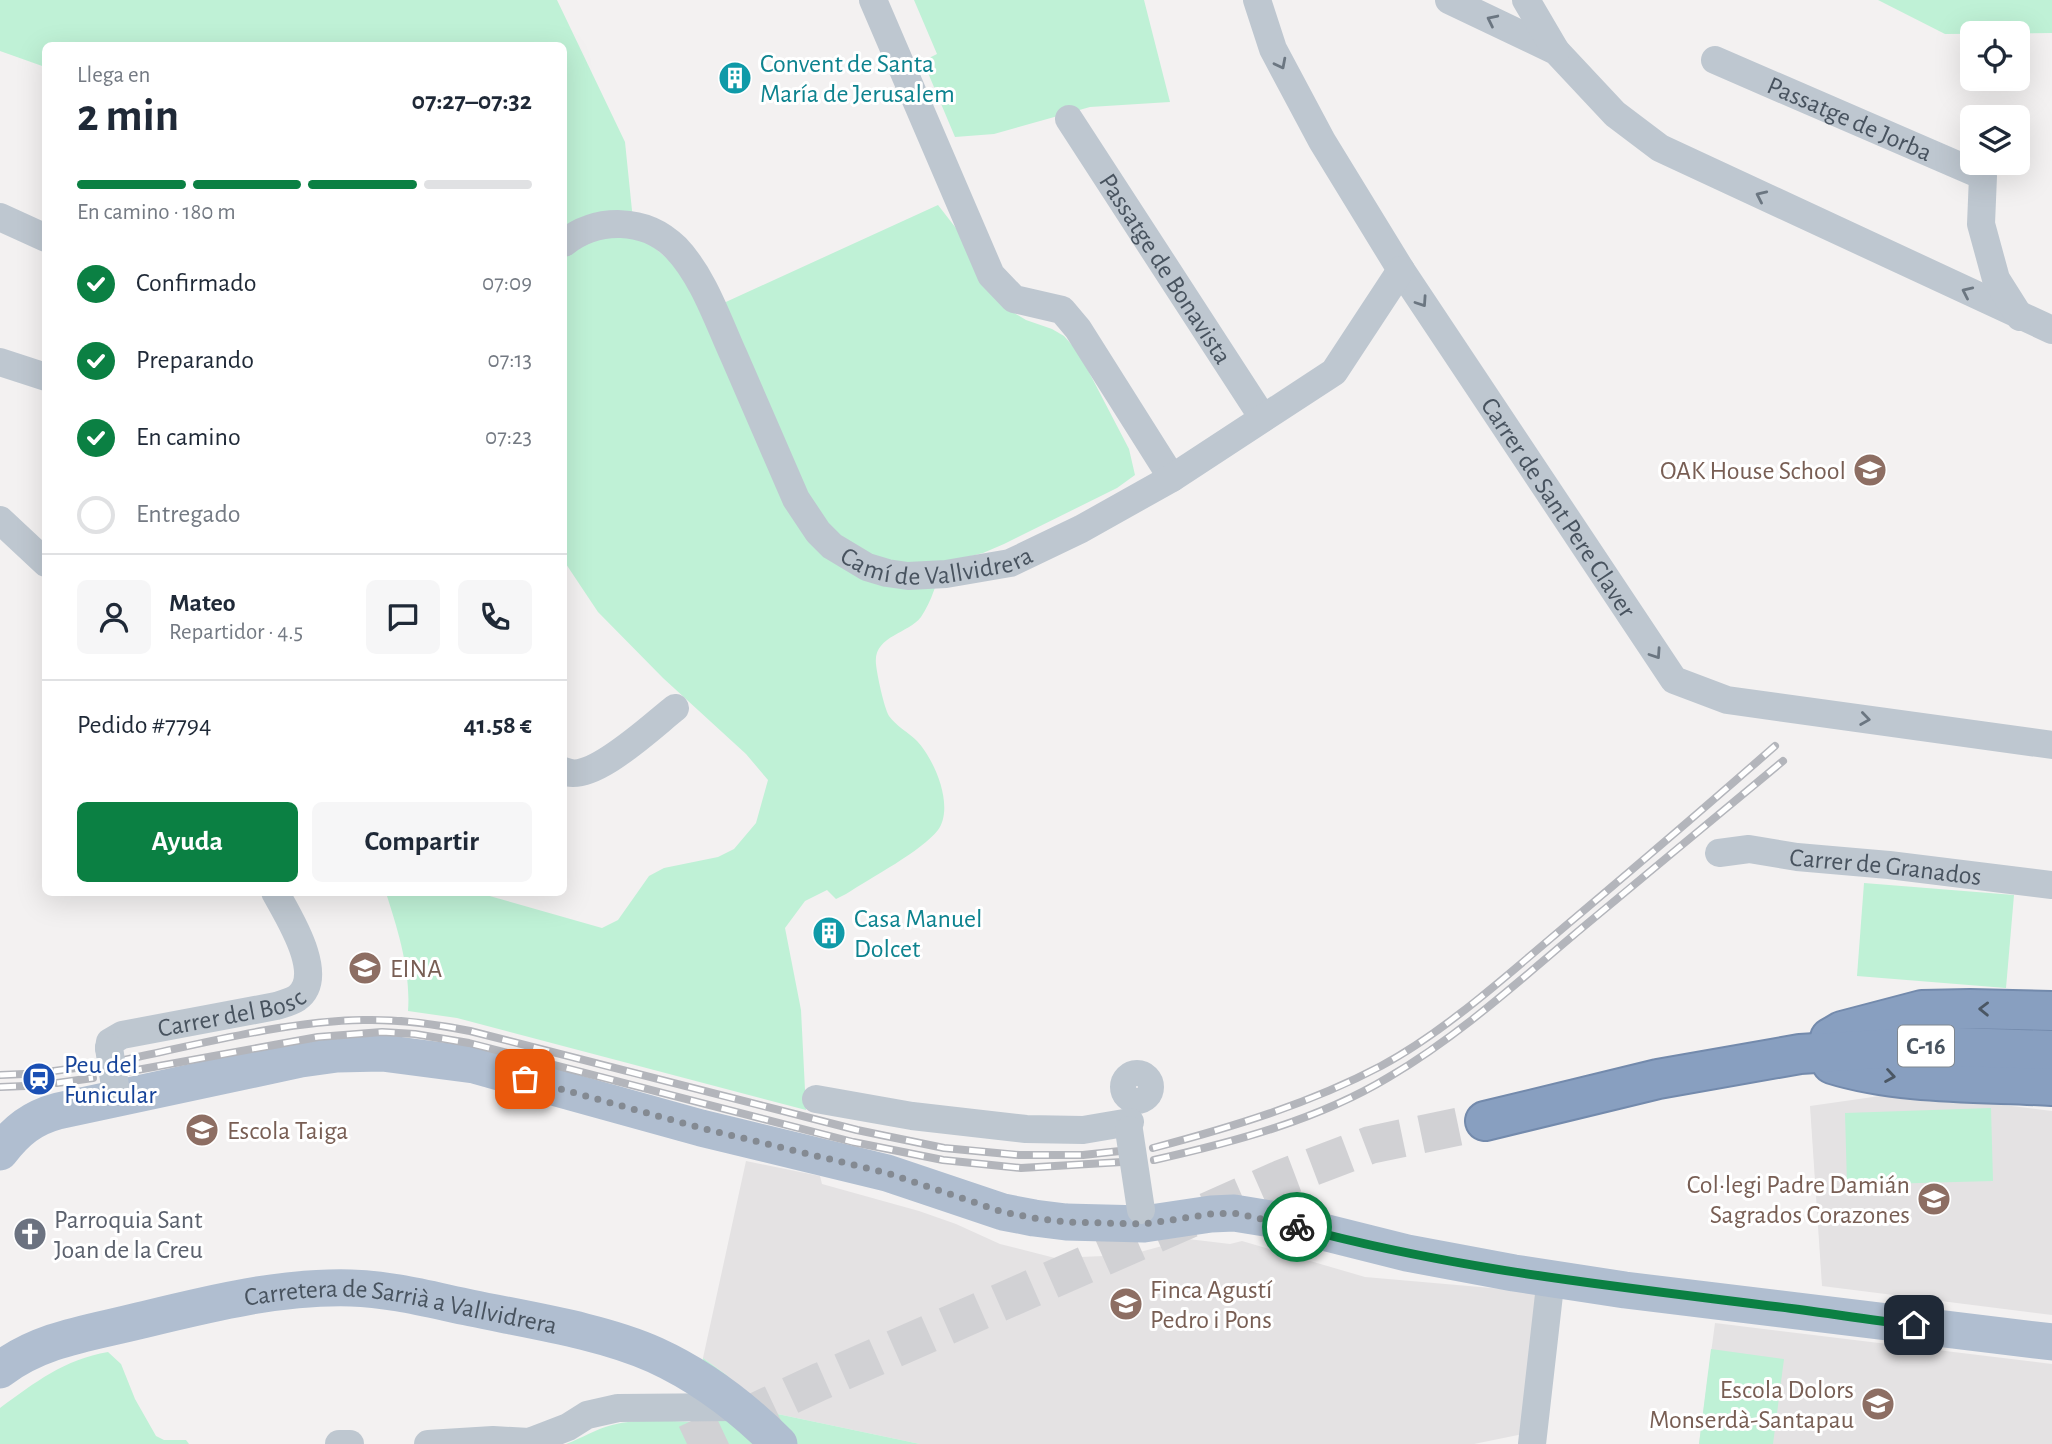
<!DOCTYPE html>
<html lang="es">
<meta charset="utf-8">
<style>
body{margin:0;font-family:"Alegreya Sans",sans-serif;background:#f6f6f7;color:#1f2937;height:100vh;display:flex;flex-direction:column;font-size:26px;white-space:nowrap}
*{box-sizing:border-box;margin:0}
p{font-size:23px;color:#747a83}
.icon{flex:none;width:38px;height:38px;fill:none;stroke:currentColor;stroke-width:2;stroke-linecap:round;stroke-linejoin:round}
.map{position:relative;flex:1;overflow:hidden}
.sheet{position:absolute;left:42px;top:42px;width:525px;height:854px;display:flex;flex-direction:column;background:#fff;border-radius:10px;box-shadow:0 7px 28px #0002}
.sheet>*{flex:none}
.tools{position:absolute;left:1960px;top:21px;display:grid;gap:14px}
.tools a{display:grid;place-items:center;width:70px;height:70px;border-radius:10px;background:#fff;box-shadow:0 7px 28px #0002;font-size:35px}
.pin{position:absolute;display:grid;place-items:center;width:60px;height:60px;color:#fff;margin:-30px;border-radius:14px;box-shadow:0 4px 10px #0006}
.courier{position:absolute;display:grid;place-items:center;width:70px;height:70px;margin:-35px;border:5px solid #0b8043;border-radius:50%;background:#fff;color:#222;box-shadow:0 2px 9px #0007}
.overview em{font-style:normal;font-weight:600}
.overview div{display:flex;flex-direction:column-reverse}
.overview{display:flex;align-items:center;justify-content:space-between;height:119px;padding:0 35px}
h1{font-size:46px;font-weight:600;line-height:52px}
.bar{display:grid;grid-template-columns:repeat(4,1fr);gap:10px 7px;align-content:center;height:84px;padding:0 35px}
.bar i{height:9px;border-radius:5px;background:#e0e1e3}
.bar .current{background:#0b8043}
.bar p{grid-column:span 4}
.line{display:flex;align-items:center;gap:18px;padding:0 35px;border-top:2px solid #e0e1e3}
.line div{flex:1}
.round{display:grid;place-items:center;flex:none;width:74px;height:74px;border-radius:10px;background:#f6f6f7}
ol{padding:0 35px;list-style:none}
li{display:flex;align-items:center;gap:21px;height:77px}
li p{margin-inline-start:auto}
li .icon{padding:7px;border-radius:50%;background:#0b8043;color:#fff;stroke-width:4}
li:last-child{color:#747a83}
li i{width:38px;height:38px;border:4px solid #e0e1e3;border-radius:50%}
.primary-button{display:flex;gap:14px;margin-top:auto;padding:14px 35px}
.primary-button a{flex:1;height:80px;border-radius:10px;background:#0b8043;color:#fff;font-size:28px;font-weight:600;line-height:80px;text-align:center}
.primary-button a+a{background:#f6f6f7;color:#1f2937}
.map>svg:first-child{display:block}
.education{fill:#e4e2e3}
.green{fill:#bff1d6}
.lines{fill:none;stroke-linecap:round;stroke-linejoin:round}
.highway-tunnel{stroke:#d1d1d4;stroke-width:38;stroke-dasharray:38 19;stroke-linecap:butt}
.highway-casing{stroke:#738aac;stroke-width:42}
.minor{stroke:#bec7d0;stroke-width:28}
.major{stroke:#b0bed0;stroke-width:37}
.highway{stroke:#889fc0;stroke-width:38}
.rail-casing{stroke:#b3b5bb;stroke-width:8}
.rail{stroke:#fff;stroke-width:5;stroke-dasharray:16;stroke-linecap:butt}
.minor-bridge{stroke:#bec7d0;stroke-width:28}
.oneway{stroke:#6b7681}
.oneway2{stroke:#4b5764}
.done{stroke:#848a92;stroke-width:7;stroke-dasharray:0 12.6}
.route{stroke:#0b8043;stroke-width:9}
.labels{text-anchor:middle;stroke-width:6;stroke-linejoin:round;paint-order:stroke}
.shield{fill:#fff;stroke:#7f878f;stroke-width:2}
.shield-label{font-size:24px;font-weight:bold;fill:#48535f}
.culture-label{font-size:26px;fill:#0d838f;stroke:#fff;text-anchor:start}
.street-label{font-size:26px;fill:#48535f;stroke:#fff}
.education-label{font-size:26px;fill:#785e54;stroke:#fff;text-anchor:end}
.transit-label{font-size:26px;fill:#164399;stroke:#fff;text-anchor:start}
.worship-label{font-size:26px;fill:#5b616d;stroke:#fff;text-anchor:start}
</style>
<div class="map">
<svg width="2052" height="1444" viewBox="0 0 2052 1444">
<rect width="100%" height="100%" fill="#f3f1f1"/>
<g class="education">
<path d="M1887 1095 1995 1104 2052 1111V1315L1822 1286 1810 1106Z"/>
<path d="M746 1161 820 1176 822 1184 919 1211 956 1224 1000 1244 1055 1258 1129 1255 1188 1239 1230 1244 1242 1241 1365 1277 1536 1292 1523 1434 1474 1444H920L768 1412 725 1374 703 1358Z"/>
<path d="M1715 1323 2052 1364V1444H1699Z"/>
</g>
<g class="green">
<path d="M0 0H557L625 142 634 230 678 268 704 312 938 205 959 232 1004 307 1026 320 1052 329 1064 336 1079 353 1129 449 1135 475 1117 488 1004 544 983 553 943 563C937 581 932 601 921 617 908 634 873 636 876 664 877 675 884 707 889 716 896 726 908 732 917 741 934 759 955 806 938 830 922 851 870 878 846 894L836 899 827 890 805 901 785 928 801 1010 806 1110 457 1018 408 1011C411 972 398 930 386 893H479L602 928 618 920 649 876 664 868 718 857 734 849 756 823 768 780 746 754 663 678 598 612 564 561V46H46L45 67 0 51Z"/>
<path d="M914 0H1144L1170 102 1090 107 994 134 955 137 923 61 937 54Z"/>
<path d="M1878 0H2052V33L1945 34Z"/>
<path d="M1864 883 2014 895 2006 988 1857 976Z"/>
<path d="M1991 1108 1993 1181 1847 1185 1845 1113Z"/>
<path d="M1711 1349 1784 1359 1773 1444H1699Z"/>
<path d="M108 1352 121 1364 135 1399 156 1436 164 1440H186L189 1444H0V1408C34 1383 65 1359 108 1352Z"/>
<path d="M703 1358 725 1374 768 1412 920 1444H566C582 1438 596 1429 612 1425 643 1417 678 1422 710 1423Z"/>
</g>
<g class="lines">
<path class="highway-tunnel" d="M687 1444 819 1382 1283 1178 1370 1145 1485 1121"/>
<defs>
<g id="highway">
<path d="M1830 1038 1842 1031 1922 1010 1970 1009 2052 1011"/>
<path d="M1832 1064C1899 1085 1982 1082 2052 1086"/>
<path d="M1485 1121 1658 1079 1800 1054 1927 1046 2052 1050"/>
</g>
</defs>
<use href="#highway" class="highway-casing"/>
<g class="minor">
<path d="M873 0 991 275 1014 299 1062 310 1078 329 1172 478"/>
<path id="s1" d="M1257 0 1273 49 1322 141 1401 270 1674 680 1727 700 2052 745"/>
<path d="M1449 0 1556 51 1615 114 1660 148 2052 330"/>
<path d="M1526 0 1556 51"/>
<path id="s2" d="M1715 60 1983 176 1981 224 1996 279 2020 317"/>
<path id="s3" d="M1069 119 1263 418"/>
<path d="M0 217 46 238"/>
<path id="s4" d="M564 243C597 217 645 217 676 248 703 276 718 321 734 356 755 404 775 451 796 499L818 532 832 546 867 567 887 573 908 576 946 574 1010 563 1081 529 1172 478 1334 372 1401 270"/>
<path d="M0 362 46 377"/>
<path d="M0 520 46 563"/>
<path d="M564 771C591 785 653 725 675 708"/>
<path id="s5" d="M1719 853 1749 849 1797 857 1889 865 2052 885"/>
<path id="s6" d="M109 1048 110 1042 122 1035 276 1006C283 1004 291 1002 297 998 327 976 288 916 275 892"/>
<circle cx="1137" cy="1087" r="13"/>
<path d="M816 1099 912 1116 1026 1129 1083 1130 1130 1122"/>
<path d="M339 1444H350"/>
<path d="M428 1444 493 1440 529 1442 568 1427 587 1415 618 1408 738 1407"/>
<path d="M1532 1444 1551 1277"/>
</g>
<g class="major">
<path d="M0 1152C17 1130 32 1118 58 1111L301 1059 337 1054 382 1053 474 1065 701 1128 887 1173 1003 1212 1034 1218 1066 1222 1144 1224 1211 1214 1234 1213 1271 1219 1407 1253 1514 1273 1625 1290 2052 1342"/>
<path id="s7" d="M0 1370C40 1339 90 1333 138 1321 208 1304 279 1286 351 1288 391 1289 432 1300 471 1308 528 1320 602 1331 655 1355 701 1376 743 1408 779 1444"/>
</g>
<use href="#highway" class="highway"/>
<defs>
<g id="rail">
<path d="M124 1060C200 1044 286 1021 363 1020 399 1019 435 1024 470 1031L857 1130 944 1148 1019 1155H1083L1120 1151"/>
<path d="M54 1071 90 1066"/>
<path d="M126 1072 318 1037 382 1032 415 1034 469 1043 853 1142 943 1160 1021 1168 1122 1162"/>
<path d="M0 1075 24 1074"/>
<path d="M57 1083 93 1078"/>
<path d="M0 1087 25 1086"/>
<path d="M1153 1148C1232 1127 1309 1104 1381 1066 1442 1033 1498 983 1550 939 1626 875 1701 811 1775 746"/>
<path d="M1154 1160C1234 1142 1318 1120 1389 1077 1459 1036 1520 980 1582 928 1649 872 1716 817 1783 761"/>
</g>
</defs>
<use href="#rail" class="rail-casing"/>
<use href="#rail" class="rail"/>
<g class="minor-bridge">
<path d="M109 1048 115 1086"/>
<path d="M1129 1130 1141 1210"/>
</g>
</g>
<defs><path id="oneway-chevron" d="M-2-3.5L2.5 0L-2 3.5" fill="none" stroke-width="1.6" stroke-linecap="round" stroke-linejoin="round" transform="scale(1.75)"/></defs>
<g class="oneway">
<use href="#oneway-chevron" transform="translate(1492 20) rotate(-154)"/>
<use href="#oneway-chevron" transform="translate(1281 64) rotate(63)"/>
<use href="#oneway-chevron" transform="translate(1761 196) rotate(-155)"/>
<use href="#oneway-chevron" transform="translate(1967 292) rotate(-155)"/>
<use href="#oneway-chevron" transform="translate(1422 302) rotate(56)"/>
<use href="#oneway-chevron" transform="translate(1656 654) rotate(56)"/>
<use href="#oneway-chevron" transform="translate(1865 719) rotate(8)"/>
</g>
<g class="oneway2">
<use href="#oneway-chevron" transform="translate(1984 1009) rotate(-179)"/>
<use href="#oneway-chevron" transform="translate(1890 1076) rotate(9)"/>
</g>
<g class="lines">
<path class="done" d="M525 1079 701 1128 887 1173 1003 1212 1034 1218 1066 1222 1144 1224 1211 1214 1234 1213 1297 1227"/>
<path class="route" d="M1297 1227C1463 1272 1633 1288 1803 1310 1840 1315 1877 1321 1914 1325"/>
</g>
<defs>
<symbol id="building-disc" viewBox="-11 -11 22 22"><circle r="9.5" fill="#0f9aa8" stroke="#fff"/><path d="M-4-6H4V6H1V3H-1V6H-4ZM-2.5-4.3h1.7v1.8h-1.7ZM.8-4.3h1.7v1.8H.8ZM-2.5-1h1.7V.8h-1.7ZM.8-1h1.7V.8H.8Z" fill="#fff"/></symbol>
<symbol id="school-disc" viewBox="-11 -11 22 22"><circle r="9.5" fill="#8d6e63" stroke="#fff"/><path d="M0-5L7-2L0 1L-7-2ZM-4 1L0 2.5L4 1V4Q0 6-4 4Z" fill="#fff"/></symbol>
<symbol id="university-disc" viewBox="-11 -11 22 22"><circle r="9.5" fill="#8d6e63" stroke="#fff"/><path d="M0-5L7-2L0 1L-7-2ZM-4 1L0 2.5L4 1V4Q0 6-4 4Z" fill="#fff"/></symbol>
<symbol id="station-disc" viewBox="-11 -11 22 22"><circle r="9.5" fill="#1a4fb4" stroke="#fff"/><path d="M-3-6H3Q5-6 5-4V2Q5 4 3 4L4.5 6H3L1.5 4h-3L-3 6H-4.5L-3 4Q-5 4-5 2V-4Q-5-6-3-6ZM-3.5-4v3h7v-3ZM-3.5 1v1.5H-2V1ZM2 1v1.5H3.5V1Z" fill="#fff"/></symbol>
<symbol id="church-disc" viewBox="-11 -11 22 22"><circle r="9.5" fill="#6b7280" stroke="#fff"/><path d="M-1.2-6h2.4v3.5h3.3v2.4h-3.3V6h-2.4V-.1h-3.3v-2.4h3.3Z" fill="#fff"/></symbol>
</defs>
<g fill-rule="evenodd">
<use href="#building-disc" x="716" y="59" width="38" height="38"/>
<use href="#school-disc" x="1851" y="451" width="38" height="38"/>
<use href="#building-disc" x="810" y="914" width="38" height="38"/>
<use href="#university-disc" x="346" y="949" width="38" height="38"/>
<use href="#station-disc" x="20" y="1060" width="38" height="38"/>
<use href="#school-disc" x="183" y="1111" width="38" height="38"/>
<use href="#school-disc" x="1915" y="1180" width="38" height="38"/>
<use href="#church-disc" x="11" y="1215" width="38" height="38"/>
<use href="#university-disc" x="1107" y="1285" width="38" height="38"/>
<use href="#school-disc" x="1859" y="1385" width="38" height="38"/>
</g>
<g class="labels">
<rect class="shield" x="1898" y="1025.5" width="56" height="41" rx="5"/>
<g class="shield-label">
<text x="1926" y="1054">C-16</text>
</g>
<g class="culture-label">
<text x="760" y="72">Convent de Santa<tspan x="760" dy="30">María de Jerusalem</tspan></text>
<text x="854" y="927">Casa Manuel<tspan x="854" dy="30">Dolcet</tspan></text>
</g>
<g class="street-label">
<text dy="9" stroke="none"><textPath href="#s2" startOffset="147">Passatge de Jorba</textPath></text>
<text dy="9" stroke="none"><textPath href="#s3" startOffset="178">Passatge de Bonavista</textPath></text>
<text dy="9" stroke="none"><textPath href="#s1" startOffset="592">Carrer de Sant Pere Claver</textPath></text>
<text dy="9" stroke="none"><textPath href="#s4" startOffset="572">Camí de Vallvidrera</textPath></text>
<text dy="9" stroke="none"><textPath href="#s5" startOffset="168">Carrer de Granados</textPath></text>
<text dy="9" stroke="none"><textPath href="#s6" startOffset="131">Carrer del Bosc</textPath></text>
<text dy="9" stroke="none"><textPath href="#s7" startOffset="415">Carretera de Sarrià a Vallvidrera</textPath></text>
</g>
<g class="education-label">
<text x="1846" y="479">OAK House School</text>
<text x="390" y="977" text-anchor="start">EINA</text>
<text x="227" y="1139" text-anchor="start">Escola Taiga</text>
<text x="1910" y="1193">Col·legi Padre Damián<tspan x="1910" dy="30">Sagrados Corazones</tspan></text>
<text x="1150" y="1298" text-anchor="start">Finca Agustí<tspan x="1150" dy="30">Pedro i Pons</tspan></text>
<text x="1854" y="1398">Escola Dolors<tspan x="1854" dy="30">Monserdà-Santapau</tspan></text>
</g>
<g class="transit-label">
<text x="64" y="1073">Peu del<tspan x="64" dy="30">Funicular</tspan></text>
</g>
<g class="worship-label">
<text x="54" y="1228">Parroquia Sant<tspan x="54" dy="30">Joan de la Creu</tspan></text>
</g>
</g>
</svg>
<div class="tools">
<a><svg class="icon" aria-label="locate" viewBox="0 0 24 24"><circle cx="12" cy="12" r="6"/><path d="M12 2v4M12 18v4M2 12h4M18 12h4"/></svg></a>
<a><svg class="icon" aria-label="layers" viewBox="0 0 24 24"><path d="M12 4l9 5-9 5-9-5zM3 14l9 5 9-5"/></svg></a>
</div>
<div class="pin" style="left:525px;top:1079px;background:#ea580c"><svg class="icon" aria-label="bag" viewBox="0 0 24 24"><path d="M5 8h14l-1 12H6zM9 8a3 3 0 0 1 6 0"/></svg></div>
<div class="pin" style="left:1914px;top:1325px;background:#1f2937"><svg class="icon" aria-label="home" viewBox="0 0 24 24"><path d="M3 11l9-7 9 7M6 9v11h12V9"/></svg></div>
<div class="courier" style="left:1297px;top:1227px"><svg class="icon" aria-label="bike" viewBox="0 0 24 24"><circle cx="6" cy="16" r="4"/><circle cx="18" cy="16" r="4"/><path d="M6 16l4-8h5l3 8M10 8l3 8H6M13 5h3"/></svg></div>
<section class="sheet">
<div class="overview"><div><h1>2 min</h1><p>Llega en</p></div><em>07:27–07:32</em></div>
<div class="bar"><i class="current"></i><i class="current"></i><i class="current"></i><i></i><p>En camino · 180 m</p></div>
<ol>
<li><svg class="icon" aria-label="check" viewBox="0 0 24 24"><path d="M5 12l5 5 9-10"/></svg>Confirmado<p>07:09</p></li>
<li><svg class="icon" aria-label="check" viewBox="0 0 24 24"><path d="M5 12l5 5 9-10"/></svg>Preparando<p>07:13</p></li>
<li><svg class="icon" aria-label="check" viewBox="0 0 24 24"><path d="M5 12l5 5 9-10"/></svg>En camino<p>07:23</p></li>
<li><i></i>Entregado</li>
</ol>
<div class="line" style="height:126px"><a class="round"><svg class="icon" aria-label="person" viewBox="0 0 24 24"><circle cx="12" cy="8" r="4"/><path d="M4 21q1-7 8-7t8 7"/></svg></a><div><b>Mateo</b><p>Repartidor · 4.5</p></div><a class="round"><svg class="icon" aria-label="chat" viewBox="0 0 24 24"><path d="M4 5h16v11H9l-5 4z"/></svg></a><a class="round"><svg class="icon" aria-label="phone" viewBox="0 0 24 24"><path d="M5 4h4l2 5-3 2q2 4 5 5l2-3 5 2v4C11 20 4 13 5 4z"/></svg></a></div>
<div class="line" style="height:91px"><div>Pedido #7794</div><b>41.58 €</b></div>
<div class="primary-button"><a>Ayuda</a><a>Compartir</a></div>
</section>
</div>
